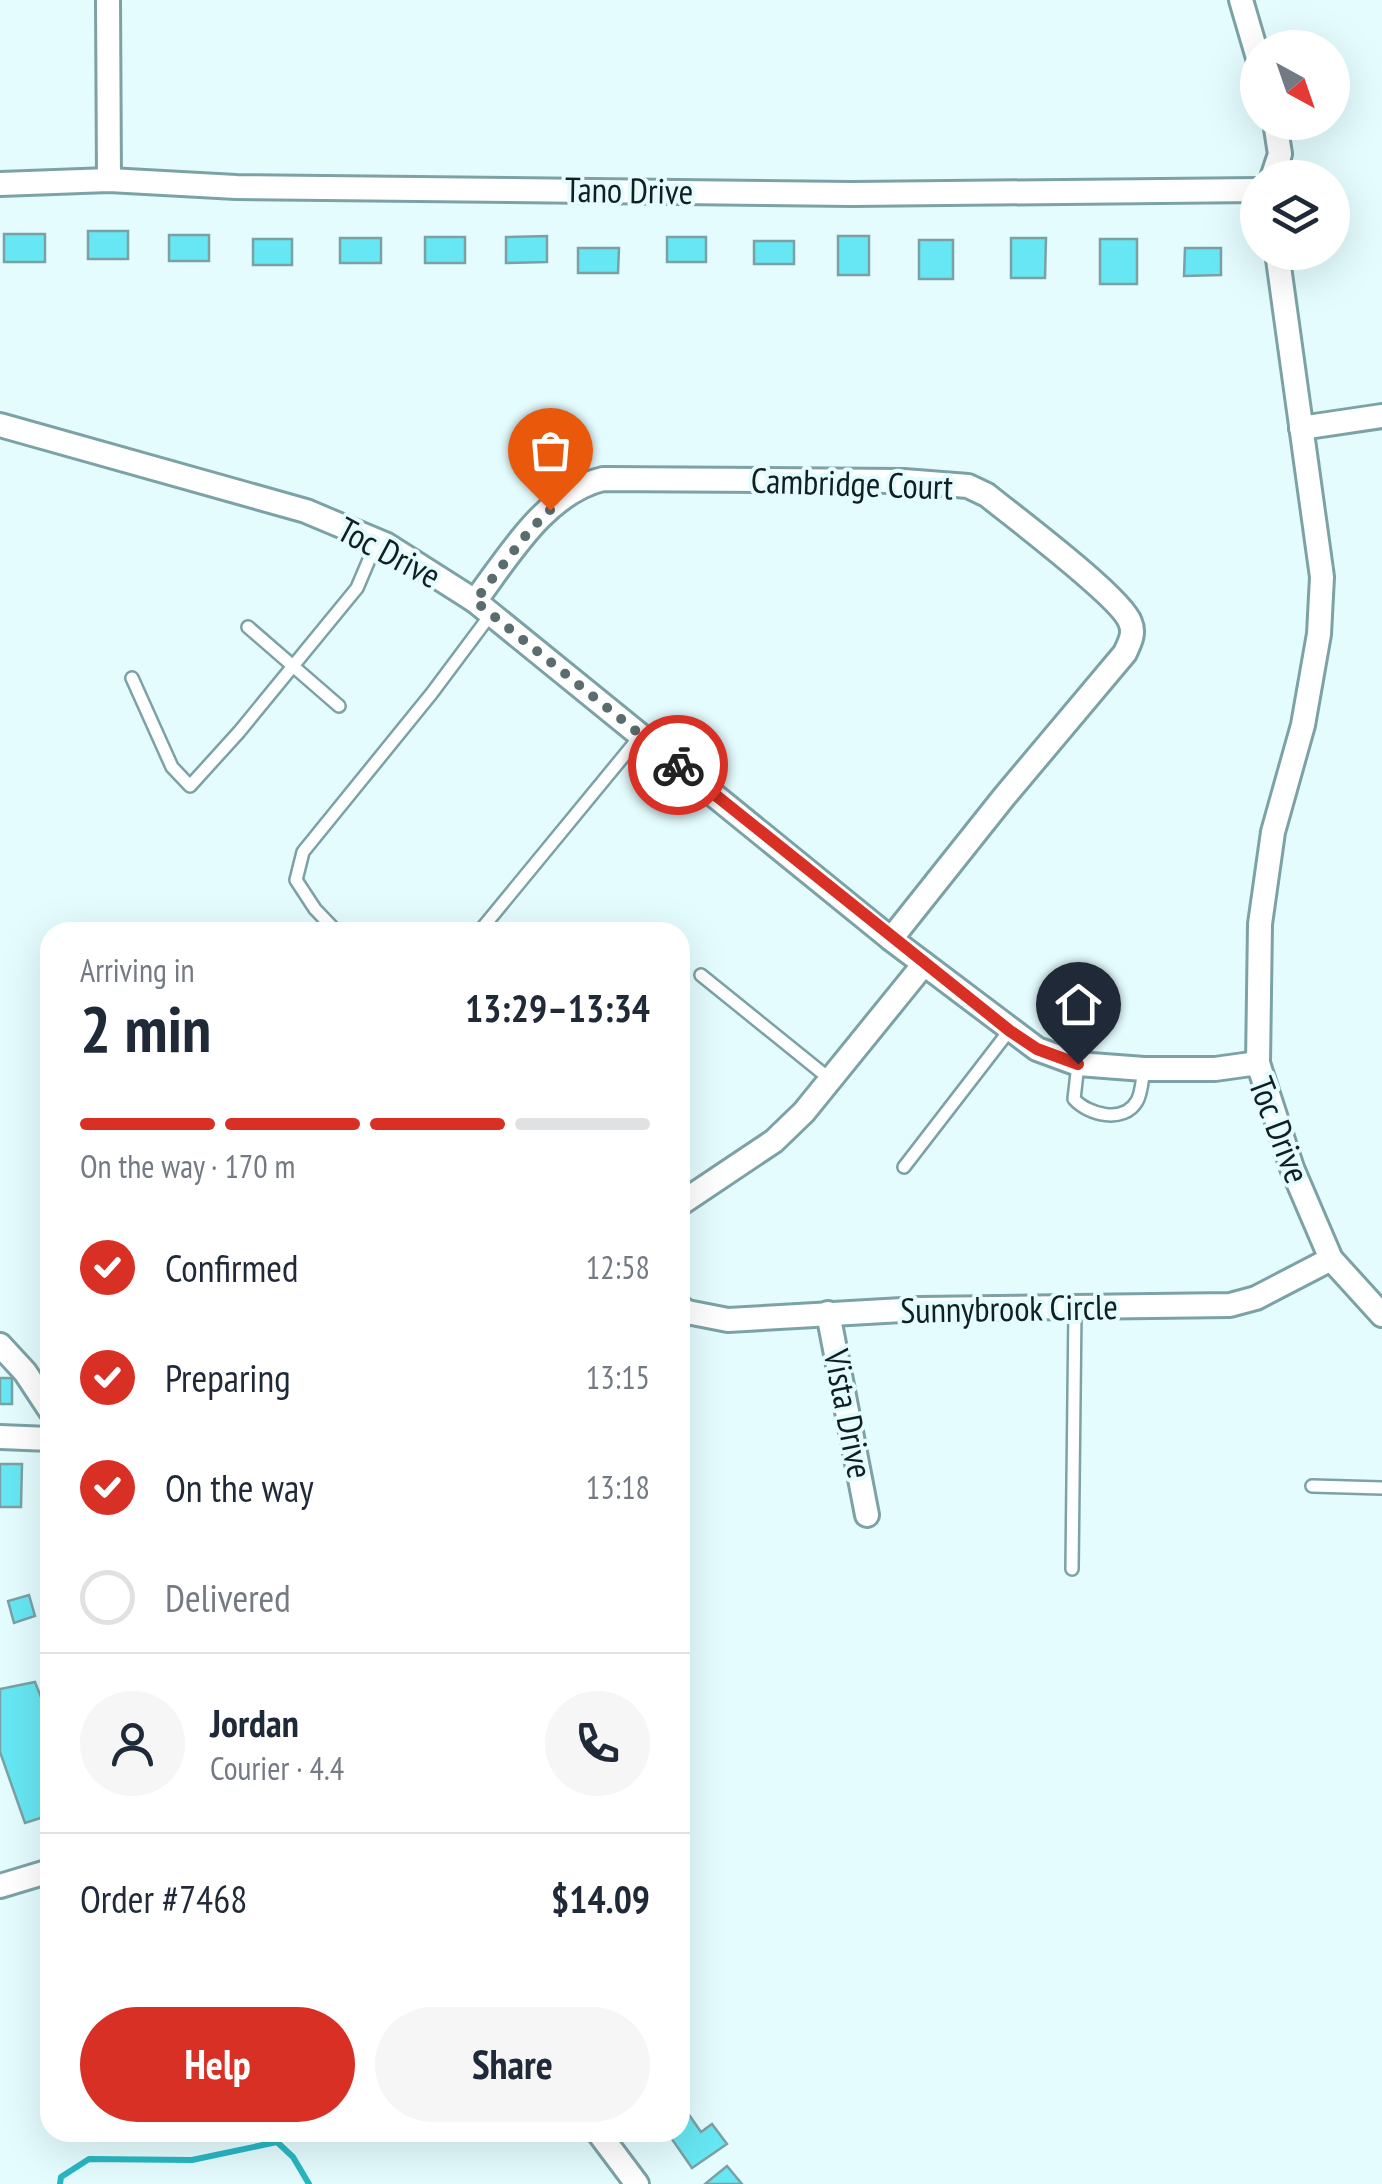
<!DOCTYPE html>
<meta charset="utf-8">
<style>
body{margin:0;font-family:"PT Sans Narrow",sans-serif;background:#f6f6f7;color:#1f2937;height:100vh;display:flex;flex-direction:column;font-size:38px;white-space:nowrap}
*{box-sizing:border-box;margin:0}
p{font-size:32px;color:#747a83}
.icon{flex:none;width:55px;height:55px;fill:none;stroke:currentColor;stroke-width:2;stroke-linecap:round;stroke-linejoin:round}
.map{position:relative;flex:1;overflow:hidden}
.details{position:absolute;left:40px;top:922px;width:650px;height:1220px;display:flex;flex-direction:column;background:#fff;border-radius:30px;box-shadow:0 10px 40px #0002}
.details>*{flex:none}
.needle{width:65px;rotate:140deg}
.controls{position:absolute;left:1240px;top:30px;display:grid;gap:20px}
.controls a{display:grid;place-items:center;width:110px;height:110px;border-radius:50%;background:#fff;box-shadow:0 10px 40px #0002;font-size:50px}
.pin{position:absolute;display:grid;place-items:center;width:85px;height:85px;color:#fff;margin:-102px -42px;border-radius:50% 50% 50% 0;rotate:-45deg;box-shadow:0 0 10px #0007}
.pin .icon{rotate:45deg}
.courier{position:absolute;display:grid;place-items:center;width:100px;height:100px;margin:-50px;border:8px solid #d93025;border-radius:50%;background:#fff;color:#222;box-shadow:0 2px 12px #0007}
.overview em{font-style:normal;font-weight:800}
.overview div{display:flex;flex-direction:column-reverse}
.overview{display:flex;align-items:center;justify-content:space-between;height:170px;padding:0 40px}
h1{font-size:65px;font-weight:800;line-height:75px}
.bar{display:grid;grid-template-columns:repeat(4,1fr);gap:15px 10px;align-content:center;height:120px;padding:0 40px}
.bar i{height:12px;border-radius:8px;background:#e0e1e3}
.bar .current{background:#d93025}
.bar p{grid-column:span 4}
.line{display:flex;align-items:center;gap:25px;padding:0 40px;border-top:2px solid #e0e1e3}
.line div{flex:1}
.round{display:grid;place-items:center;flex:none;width:105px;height:105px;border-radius:52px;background:#f6f6f7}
ol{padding:0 40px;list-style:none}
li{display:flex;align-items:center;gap:30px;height:110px}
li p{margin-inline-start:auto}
li .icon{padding:10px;border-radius:50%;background:#d93025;color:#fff;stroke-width:4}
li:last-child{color:#747a83}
li i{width:55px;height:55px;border:5px solid #e0e1e3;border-radius:50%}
.primary-button{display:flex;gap:20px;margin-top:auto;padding:20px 40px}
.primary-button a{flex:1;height:115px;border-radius:60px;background:#d93025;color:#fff;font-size:40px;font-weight:800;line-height:115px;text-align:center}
.primary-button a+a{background:#f6f6f7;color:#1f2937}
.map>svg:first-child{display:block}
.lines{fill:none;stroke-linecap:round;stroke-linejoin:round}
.stream{stroke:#28b7c3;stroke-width:6}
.building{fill:#66e7f3;stroke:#7ba1a5;stroke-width:2.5}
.service-casing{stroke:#7ca2a6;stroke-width:16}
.minor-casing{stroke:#7ca2a6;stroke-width:28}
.service{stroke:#fff;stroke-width:11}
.minor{stroke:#fff;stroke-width:22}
.done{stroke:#5a6c6e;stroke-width:10;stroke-dasharray:0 18}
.route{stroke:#d93025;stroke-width:12}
.labels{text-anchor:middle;stroke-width:8;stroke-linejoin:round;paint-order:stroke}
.street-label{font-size:35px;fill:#101f21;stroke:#e4fcfe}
</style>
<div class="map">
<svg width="1382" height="2184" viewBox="0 0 1382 2184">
<rect width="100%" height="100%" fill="#e4fcfe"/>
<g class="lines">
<path class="stream" d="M60 2184 61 2177 89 2159 192 2160 277 2142 293 2157 309 2184"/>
</g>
<g class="building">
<rect x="88" y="231" width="40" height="28"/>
<rect x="4" y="234" width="41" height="28"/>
<rect x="169" y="235" width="40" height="26"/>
<path d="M547 236V262L506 263V237Z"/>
<rect x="838" y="236" width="31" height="39"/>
<rect x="425" y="237" width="40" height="26"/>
<rect x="667" y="237" width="39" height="25"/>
<rect x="340" y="238" width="41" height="25"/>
<path d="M1011 238H1046L1045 278H1011Z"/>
<rect x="253" y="239" width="39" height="26"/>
<rect x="1100" y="239" width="37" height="45"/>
<rect x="919" y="240" width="34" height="39"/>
<rect x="754" y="241" width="40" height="23"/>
<path d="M578 248H619L618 273H578Z"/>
<path d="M1185 248H1221V275L1184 276Z"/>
<rect x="0" y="1378" width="12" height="26"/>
<path d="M0 1464H22L21 1507H0Z"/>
<path d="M29 1595 35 1616 14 1623 8 1601Z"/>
<path d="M35 1682 50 1720V1815L25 1823 0 1752V1689Z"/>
<path d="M685 2109 701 2132 712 2124 727 2144 692 2168 667 2132H680V2112Z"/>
<path d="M727 2166 742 2184H705Z"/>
</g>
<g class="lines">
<defs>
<g id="service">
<path d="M248 627 339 706"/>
<path d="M132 678 172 767 190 786 239 732 357 588 377 541"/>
<path d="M337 932 315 909 296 880 303 852 432 693 491 614"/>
<path d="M479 932 641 735"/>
<path d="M701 975 831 1080"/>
<path d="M1078 1064 1074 1099C1088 1115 1124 1124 1137 1101 1142 1092 1142 1079 1144 1069"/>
<path d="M904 1167 1009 1031"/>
<path d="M1312 1486 1382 1488"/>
<path d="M1072 1569 1075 1309"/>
</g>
<g id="minor">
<path d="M108 0 109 180"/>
<path d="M1241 0 1258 58"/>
<path d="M1272 178 1280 154 1275 122"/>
<path d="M0 184 109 180 236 187 852 194 1258 190"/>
<path d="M0 425 306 511 387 545 475 601 891 939 1037 1049 1078 1064 1144 1069H1215L1258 1063 1292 1168 1331 1259 1382 1315"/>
<path d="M1301 428 1382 416"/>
<path d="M475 601C509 556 545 493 603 479L904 481 968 486 987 495C1014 517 1121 597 1130 622 1135 633 1130 642 1125 653L1004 797 891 939"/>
<path d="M1258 1063 1260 924 1273 832 1303 725 1319 634 1322 577 1277 252"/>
<path d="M680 1204 774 1141 804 1112 924 964"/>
<path d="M680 1307 687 1312 728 1320 920 1309 1230 1305 1256 1298 1331 1259"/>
<path d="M828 1313 867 1515"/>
<path d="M0 1345 25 1372 50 1410"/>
<path d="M0 1437 50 1439"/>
<path d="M0 1886 50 1871"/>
<path d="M598 2132 637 2184"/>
</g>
</defs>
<use href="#service" class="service-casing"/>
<use href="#minor" class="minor-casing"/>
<use href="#service" class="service"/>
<use href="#minor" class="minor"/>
</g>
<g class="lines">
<path class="done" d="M550 510 530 530 475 601 678 765"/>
<path class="route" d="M678 765 1010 1031 1037 1049 1078 1064"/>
</g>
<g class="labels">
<g class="street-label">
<text transform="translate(629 191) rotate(1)" y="12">Tano Drive</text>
<text transform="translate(852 484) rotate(2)" y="12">Cambridge Court</text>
<text transform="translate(389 553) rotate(28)" y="12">Toc Drive</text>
<text transform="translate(1279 1130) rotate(69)" y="12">Toc Drive</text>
<text transform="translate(1009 1309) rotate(-1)" y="12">Sunnybrook Circle</text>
<text transform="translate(848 1414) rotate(79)" y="12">Vista Drive</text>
</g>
</g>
</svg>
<div class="controls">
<a><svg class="needle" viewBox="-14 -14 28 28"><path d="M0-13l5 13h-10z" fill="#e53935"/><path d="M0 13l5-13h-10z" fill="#747a83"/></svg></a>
<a><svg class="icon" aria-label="layers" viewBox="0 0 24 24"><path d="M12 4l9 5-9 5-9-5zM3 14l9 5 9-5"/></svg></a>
</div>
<div class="pin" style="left:550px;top:510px;background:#ea580c"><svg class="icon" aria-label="bag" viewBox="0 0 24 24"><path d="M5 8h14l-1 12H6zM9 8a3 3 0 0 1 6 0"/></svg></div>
<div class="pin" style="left:1078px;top:1064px;background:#1f2937"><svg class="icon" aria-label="home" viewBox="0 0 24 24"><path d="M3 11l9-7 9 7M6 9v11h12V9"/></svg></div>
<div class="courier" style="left:678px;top:765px"><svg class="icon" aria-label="bike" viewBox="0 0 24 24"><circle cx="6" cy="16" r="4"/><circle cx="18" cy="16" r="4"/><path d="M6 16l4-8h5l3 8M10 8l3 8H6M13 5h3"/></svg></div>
<section class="details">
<div class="overview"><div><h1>2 min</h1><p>Arriving in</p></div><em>13:29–13:34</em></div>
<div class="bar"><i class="current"></i><i class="current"></i><i class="current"></i><i></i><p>On the way · 170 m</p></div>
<ol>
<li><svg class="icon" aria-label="check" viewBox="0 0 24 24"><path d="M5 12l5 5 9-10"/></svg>Confirmed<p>12:58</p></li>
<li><svg class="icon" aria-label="check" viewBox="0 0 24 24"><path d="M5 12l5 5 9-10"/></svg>Preparing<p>13:15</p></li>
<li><svg class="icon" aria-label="check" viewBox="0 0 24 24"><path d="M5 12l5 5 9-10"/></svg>On the way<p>13:18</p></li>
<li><i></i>Delivered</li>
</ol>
<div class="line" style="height:180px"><a class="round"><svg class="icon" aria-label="person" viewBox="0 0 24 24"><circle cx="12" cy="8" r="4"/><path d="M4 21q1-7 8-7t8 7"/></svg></a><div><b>Jordan</b><p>Courier · 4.4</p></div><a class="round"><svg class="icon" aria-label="phone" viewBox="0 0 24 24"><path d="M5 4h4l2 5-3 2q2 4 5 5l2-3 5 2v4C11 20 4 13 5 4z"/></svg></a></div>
<div class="line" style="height:130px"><div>Order #7468</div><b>$14.09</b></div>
<div class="primary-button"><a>Help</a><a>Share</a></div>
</section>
</div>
